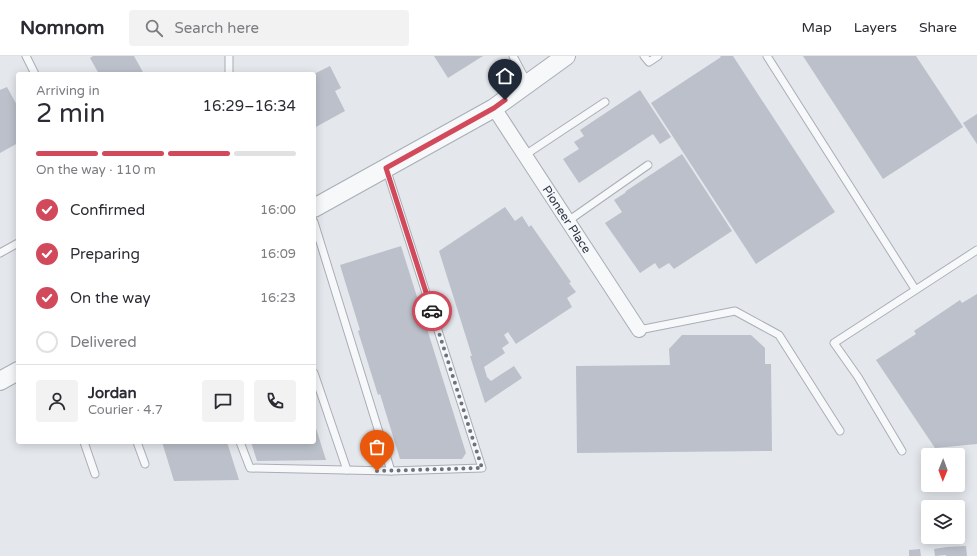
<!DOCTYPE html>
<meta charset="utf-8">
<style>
body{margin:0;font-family:"Varela Round",sans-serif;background:#f2f2f3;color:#2b2b33;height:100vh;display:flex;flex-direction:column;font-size:15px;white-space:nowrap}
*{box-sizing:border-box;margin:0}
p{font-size:13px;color:#7c7c81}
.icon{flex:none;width:22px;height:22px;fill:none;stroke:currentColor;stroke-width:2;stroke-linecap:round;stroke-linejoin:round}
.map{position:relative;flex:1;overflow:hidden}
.details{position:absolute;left:16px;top:16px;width:300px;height:372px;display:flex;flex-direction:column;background:#fff;border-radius:4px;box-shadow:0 2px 10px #0003}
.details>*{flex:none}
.needle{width:26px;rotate:181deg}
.tools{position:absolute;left:921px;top:392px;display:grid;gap:8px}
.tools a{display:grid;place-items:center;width:44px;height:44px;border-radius:4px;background:#fff;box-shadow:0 2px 10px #0003;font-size:20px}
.pin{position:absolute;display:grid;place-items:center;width:34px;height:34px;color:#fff;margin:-41px -17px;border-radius:50% 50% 50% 0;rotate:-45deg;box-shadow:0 0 4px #0007}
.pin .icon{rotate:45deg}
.courier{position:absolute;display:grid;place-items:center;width:40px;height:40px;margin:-20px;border:3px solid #d1495b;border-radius:50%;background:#fff;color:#222;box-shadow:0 1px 5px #0007}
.headline em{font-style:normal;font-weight:600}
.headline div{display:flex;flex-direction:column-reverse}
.headline{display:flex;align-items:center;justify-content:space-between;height:68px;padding:0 20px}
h1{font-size:26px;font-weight:600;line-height:30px}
.bar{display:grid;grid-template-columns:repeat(4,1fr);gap:6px 4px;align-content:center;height:48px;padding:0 20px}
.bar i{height:5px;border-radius:3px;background:#e1e1e2}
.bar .active{background:#d1495b}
.bar p{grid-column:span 4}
.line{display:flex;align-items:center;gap:10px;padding:0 20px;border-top:1px solid #e1e1e2}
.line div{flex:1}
.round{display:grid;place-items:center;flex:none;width:42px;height:42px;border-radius:4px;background:#f2f2f3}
ol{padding:0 20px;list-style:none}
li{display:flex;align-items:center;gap:12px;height:44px}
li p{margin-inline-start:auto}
li .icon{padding:4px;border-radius:50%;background:#d1495b;color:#fff;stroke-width:4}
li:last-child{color:#7c7c81}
li i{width:22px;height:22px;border:2px solid #e1e1e2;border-radius:50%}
header{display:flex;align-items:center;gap:24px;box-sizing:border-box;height:56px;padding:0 20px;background:#fff;border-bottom:1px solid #e1e1e2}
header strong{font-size:19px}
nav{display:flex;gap:22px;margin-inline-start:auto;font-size:14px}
.search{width:280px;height:36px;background:#f2f2f3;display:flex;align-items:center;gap:10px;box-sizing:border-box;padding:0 14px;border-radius:4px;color:#7c7c81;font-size:15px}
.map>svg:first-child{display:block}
.building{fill:#bbc0ca}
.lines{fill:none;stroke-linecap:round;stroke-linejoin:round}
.service-casing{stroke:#a9aeb7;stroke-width:9}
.minor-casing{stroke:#a9aeb7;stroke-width:16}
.tertiary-casing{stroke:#a9aeb7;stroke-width:20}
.service{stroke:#f7f8fa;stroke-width:7}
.minor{stroke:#f7f8fa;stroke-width:14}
.tertiary{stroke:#f7f8fa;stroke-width:18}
.done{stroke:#6c737f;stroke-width:4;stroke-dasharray:0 7.2}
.route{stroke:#d1495b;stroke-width:5}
.labels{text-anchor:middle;stroke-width:3;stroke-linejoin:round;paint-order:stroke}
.street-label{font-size:12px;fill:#2b3445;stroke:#f4f6f9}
</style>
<header>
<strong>Nomnom</strong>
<div class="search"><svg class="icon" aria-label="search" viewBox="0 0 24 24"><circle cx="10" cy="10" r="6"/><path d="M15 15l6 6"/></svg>Search here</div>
<nav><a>Map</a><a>Layers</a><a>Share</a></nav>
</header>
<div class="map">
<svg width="977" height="500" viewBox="0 0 977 500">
<rect width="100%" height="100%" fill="#e4e7ec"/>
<g class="building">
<path d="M93 0H134L144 18H99L90 2Z"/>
<path d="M434 0H483L448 22Z"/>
<path d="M720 0H733L835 156 756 208 651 47 721 1Z"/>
<path d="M803 0H916L963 71 883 123Z"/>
<path d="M330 10 341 32 335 35 345 55 314 72V18Z"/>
<path d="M7 31 18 51V87L0 97V34Z"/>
<path d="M640 34 671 81 660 88 653 78 579 127 563 103 579 93 574 86 584 80 580 74Z"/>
<path d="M977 58V88L963 67Z"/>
<path d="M682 98 732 175 674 213 669 207 659 213 655 207 640 217 605 167 622 156 614 144 625 137 626 135Z"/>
<path d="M505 151 515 165 522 160 529 171 531 169 571 226 569 227 576 236 567 242 572 251 516 288 508 276 504 279 509 287 502 292 505 297 484 311 487 321 491 325 514 310 522 322 485 347 470 300H472L439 195Z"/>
<path d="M401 190 466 397 462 403H400L380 338 378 339 358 275 360 274 340 209Z"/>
<path d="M977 238V388L935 392 876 304 916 278 914 275 960 244 962 247Z"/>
<path d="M682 279H751L765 292V308H771L772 395 577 397 576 310 670 309 669 293Z"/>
<path d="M314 366 326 404 257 405 251 386H314Z"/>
<path d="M162 386H227L239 424 174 425Z"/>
<path d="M966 490 967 500H946V499L935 500 934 493 947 491Z"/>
<path d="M920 493 921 500H909V494Z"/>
</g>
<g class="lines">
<defs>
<g id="service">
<path d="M26 0 35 18"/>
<path d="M513 0 528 28"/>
<path d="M644 0 649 6 658 0"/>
<path d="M767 0 915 233"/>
<path d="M229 18V0"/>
<path d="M525 99 605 46"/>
<path d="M568 165 648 109"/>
<path d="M314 166 391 415 482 412 386 112"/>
<path d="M0 197 18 187"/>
<path d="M639 274 735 255 779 279 840 375"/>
<path d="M314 317 347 414"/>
<path d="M84 386 95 418"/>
<path d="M137 386 145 408"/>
<path d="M240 386 250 412 391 415"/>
<path d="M902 395 858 321 834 287 977 194"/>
</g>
<g id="minor">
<path id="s1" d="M494 52 639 274"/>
</g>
<g id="tertiary">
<path d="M314 152 494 52 566 0"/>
<path d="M0 325 18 315"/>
</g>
</defs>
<use href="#service" class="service-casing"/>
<use href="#minor" class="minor-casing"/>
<use href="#tertiary" class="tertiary-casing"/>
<use href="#service" class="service"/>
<use href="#minor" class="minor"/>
<use href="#tertiary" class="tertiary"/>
</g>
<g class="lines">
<path class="done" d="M377 415 482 412 432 255"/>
<path class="route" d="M432 255 386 112 494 52 505 44"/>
</g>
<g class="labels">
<g class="street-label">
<text dy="4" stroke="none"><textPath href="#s1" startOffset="133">Pioneer Place</textPath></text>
</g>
</g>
</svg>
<div class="tools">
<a><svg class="needle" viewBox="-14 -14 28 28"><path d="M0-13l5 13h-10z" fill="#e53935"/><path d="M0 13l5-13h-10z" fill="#7c7c81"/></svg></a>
<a><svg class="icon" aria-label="layers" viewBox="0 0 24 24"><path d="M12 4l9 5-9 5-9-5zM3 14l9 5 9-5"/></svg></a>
</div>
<div class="pin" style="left:377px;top:415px;background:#ea580c"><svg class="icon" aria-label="bag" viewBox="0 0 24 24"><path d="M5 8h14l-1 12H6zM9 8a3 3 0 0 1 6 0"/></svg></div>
<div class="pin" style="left:505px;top:44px;background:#1f2937"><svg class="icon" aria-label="home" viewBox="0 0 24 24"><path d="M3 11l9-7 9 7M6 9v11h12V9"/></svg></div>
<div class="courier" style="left:432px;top:255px"><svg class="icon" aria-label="car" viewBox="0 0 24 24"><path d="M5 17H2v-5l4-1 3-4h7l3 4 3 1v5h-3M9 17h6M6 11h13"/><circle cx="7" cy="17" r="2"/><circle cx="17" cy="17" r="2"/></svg></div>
<section class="details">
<div class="headline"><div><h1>2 min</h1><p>Arriving in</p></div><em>16:29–16:34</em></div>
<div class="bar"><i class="active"></i><i class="active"></i><i class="active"></i><i></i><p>On the way · 110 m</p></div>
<ol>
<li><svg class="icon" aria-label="check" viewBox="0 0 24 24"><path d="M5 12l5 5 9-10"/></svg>Confirmed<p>16:00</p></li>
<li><svg class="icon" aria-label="check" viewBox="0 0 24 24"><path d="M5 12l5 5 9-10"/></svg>Preparing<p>16:09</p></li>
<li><svg class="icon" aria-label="check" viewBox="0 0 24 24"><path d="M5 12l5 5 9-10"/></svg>On the way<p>16:23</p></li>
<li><i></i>Delivered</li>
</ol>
<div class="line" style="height:72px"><a class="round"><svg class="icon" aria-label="person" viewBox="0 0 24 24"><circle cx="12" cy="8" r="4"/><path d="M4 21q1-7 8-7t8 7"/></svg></a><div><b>Jordan</b><p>Courier · 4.7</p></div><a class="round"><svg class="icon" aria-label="chat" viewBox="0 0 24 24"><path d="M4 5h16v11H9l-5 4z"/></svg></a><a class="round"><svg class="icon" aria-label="phone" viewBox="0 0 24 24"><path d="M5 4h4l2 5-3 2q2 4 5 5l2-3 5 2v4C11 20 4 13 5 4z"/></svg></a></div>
</section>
</div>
